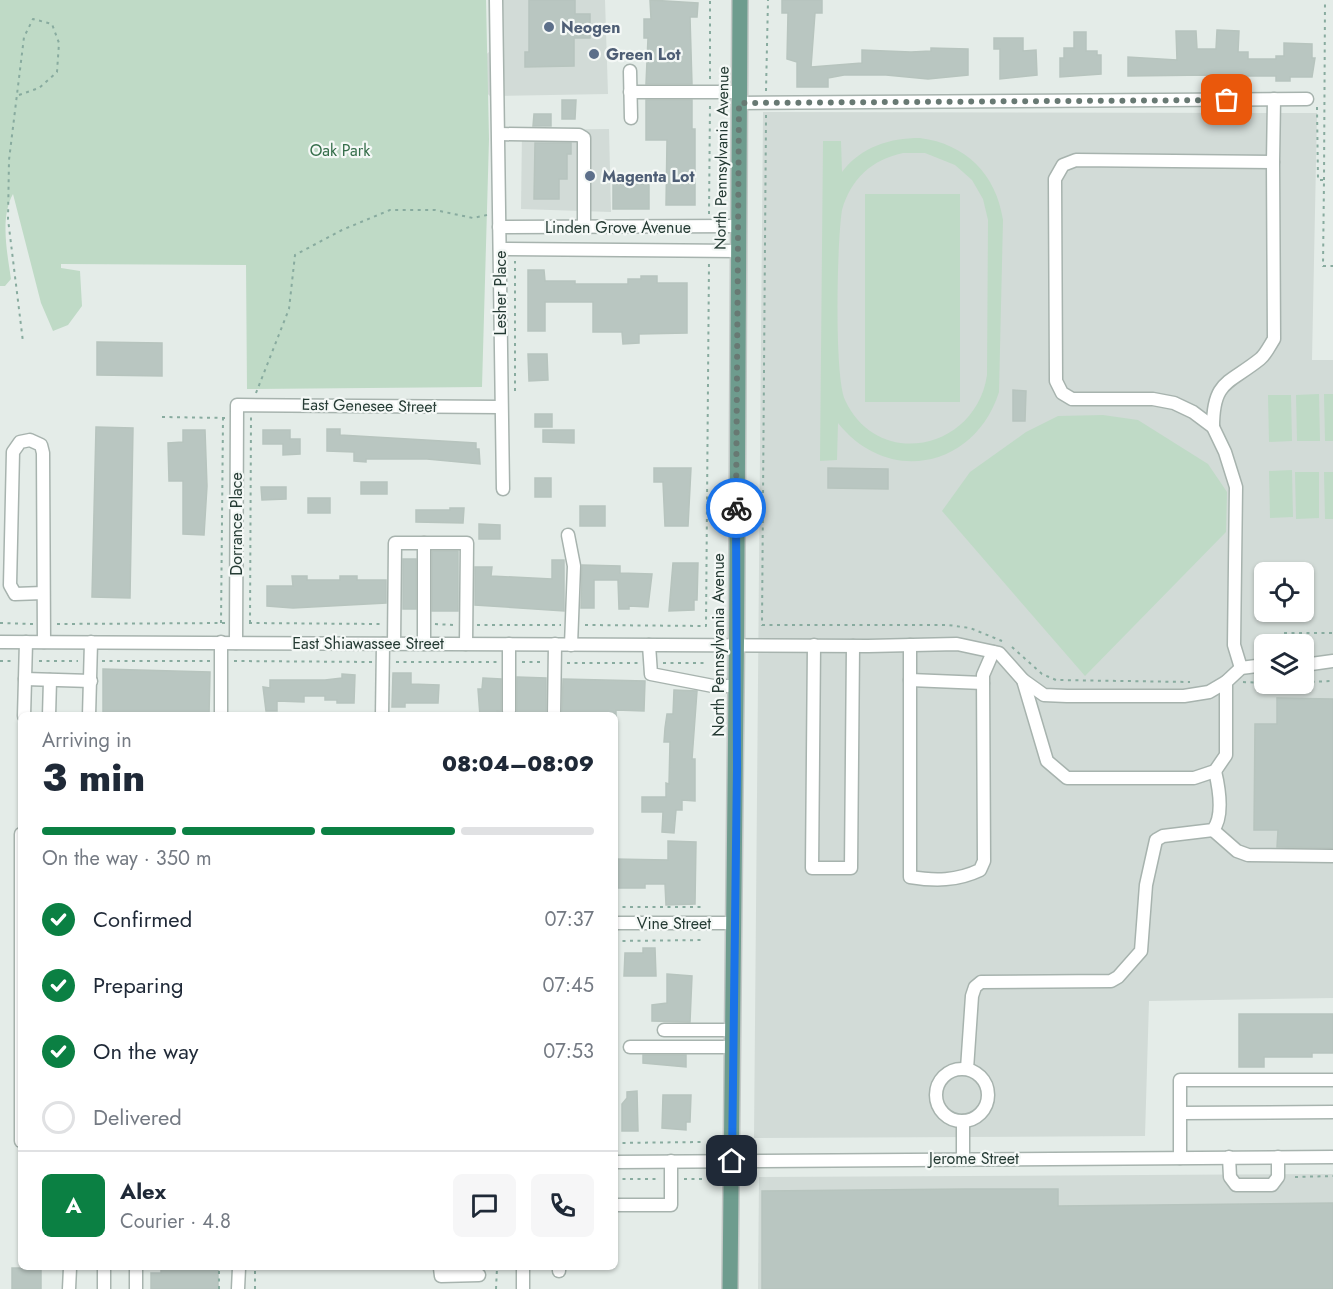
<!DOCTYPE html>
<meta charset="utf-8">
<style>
body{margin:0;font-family:Jost,sans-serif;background:#f6f6f7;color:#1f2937;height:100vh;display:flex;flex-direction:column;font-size:22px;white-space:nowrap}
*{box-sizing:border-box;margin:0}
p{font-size:20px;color:#747a83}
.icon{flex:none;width:33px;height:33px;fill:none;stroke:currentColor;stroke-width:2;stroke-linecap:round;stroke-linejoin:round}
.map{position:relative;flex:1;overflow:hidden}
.sheet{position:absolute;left:18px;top:712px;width:600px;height:558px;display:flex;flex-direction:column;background:#fff;border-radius:9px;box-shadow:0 2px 4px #0004}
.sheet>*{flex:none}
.fabs{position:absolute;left:1254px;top:562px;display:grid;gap:12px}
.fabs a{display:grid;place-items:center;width:60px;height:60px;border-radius:9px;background:#fff;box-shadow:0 2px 4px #0004;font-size:30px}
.pin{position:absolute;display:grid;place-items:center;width:51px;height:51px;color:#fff;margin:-26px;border-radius:12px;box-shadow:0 3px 9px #0006}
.courier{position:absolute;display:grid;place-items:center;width:60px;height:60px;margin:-30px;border:4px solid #1a73e8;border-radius:50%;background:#fff;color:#222;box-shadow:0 2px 8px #0007}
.headline em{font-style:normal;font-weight:800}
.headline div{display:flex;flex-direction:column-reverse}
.headline{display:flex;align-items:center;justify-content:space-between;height:102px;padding:0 24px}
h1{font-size:39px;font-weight:800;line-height:45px}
.bar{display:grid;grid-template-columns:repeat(4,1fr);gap:9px 6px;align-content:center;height:72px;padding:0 24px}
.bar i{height:8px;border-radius:4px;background:#e0e1e3}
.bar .current{background:#0b8043}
.bar p{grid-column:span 4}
.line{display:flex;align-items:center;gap:15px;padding:0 24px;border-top:2px solid #e0e1e3}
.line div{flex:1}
.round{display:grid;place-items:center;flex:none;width:63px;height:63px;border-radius:9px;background:#f6f6f7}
ol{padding:0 24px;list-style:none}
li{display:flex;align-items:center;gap:18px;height:66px}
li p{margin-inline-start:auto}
li .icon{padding:6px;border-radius:50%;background:#0b8043;color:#fff;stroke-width:4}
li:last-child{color:#747a83}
li i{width:33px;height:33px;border:3px solid #e0e1e3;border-radius:50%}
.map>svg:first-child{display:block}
.built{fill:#d2dbd7;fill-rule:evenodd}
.green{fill:#bfdac6;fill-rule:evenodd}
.building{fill:#b9c6c1;stroke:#b7c4be;stroke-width:1.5}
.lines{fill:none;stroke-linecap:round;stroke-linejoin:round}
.minor-casing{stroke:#a7b3ae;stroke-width:15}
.major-casing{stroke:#c2c8c6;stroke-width:18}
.path{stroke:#88ab9f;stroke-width:2;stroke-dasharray:3 4.5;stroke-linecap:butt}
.minor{stroke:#fff;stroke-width:12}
.major{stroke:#6e9c8e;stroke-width:15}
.done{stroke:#687973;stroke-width:6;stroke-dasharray:0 10.8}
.route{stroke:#1a73e8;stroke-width:8}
.service-dot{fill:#5c6f8a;stroke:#f4f8f6;stroke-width:2}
.labels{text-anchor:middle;stroke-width:4.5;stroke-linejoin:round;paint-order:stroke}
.service-label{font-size:16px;font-weight:bold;fill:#4e5e75;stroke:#f4f8f6;text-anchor:start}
.park-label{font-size:16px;fill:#346d49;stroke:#f4f8f6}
.street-label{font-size:16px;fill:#253b34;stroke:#f4f8f6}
</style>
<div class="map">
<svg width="1333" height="1289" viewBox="0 0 1333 1289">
<rect width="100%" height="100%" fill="#e4ece8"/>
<g class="built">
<path d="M488 0H605L608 94 490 96 482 89V58L489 52Z"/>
<path d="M763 112 1317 113 1312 360H1333V998L1149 1001 1145 1136 754 1138ZM1264 573H1304V612H1264ZM1264 645H1304V684H1264Z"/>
<path d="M609 129 611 212 521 209 522 130Z"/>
<path d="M1333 1174V1289H758L759 1177Z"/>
</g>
<g class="green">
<path d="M0 0H486L489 139 482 387 247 389 246 265 61 264V268L80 271 82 306 68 325 53 331 41 303 13 194C0 217 7 252 11 279L5 286H0Z"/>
<path d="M920 138C966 144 996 174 1003 220L999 392C975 468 888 486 838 423L837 460 820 461 823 141H841L842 172C861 147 889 138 920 138ZM903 153H925L955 165 972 180 983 199 988 220 987 375C976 450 878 471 845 400 834 375 837 241 842 210 851 179 871 160 903 153Z"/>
<rect x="865" y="194" width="95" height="208"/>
<path d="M1319 394 1320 441H1297L1296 395Z"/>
<path d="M1324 394H1333V441H1325Z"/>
<path d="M1268 395H1291L1292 441 1269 442Z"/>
<path d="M1103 415 1138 420 1208 464 1227 492 1226 532 1085 676 942 511 970 472 1026 432 1058 416Z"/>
<path d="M1292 470 1293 517 1270 518 1269 471Z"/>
<path d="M1295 472H1319V518L1296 519Z"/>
<path d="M1324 472H1333V519H1325Z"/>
</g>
<g class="building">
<path d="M529 0H575V14H590V38H574V66L525 67V52H529Z"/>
<path d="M650 0 698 3 697 17H690L692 84H646L648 38H644V19H651Z"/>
<path d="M782 0H822V13H815L811 67 862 63V50L911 52 931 51V48L968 49V75L928 79 886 75H844L828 78V87H797V62L787 59 788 13H782Z"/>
<path d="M1217 30 1239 31 1238 52H1248V59H1276V56H1284V43L1312 44V58H1315L1312 77H1290V81H1276V76H1245V79L1209 75 1128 76V57L1177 60 1176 31H1196L1197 49H1216Z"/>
<path d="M1074 32H1086V51H1097V55H1101V74L1060 77V58H1064V48H1074Z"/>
<path d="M994 38H1023V51L1036 50 1037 75 1000 79V49H994Z"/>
<path d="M562 100H576L575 119H562Z"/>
<path d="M646 100H692V129H695V205H666L667 140H646Z"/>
<path d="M534 114H551V126H533Z"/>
<path d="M535 143H571V154H567V179H559V199H534Z"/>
<rect x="613" y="184" width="36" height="25"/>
<path d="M528 270H544L545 281H575V284H628V279H641V276H657V283H687V333L639 334V343L623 344 622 332H593V302H545V331H528Z"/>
<path d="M97 342 162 343V376L97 375Z"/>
<path d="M528 354H547L548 380 529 381Z"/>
<path d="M1013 390 1026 391 1025 421H1013Z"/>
<rect x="535" y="414" width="17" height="13"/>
<path d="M96 427 133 428 130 598 92 597Z"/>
<path d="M327 429H340V435L476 443V449H479L480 464 427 459H366V462L354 461V452L327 451Z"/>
<path d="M183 430H205L207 486 204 535 183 534V481H169L168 443 183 442Z"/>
<path d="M263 430H290V439H300V454L283 455V444H263Z"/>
<path d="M543 430H574V443L543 442Z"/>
<path d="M654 468H691L688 526H665L663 482H654Z"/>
<path d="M828 468 888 469V489L828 488Z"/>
<rect x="535" y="478" width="16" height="19"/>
<rect x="361" y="482" width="26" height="12"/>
<path d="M261 487H286V499L262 500Z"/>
<rect x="308" y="498" width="22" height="15"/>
<rect x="580" y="506" width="25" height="20"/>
<path d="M450 508H464L463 523 416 522V510H450Z"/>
<path d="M479 524 500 525V539H479Z"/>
<rect x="432" y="551" width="26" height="60"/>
<rect x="403" y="559" width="13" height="50"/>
<path d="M552 560H564V611L475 605V567H492L491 576 552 579Z"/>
<path d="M673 563H698L697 600H694V610L669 611Z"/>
<path d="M582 565 620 566V573L652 574 648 607 629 606V609H619L618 580H594V608H581Z"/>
<path d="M292 576H307V580H340V576H357V580H386V603L293 608 267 606V586H293Z"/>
<path d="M103 669 210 672 209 716H103Z"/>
<path d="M393 673H411V684L439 685 438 703H405V707H392Z"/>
<path d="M342 674 355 675 354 703H337V700H325V696H304V702L277 701V711H266L263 687 270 688V680H325L342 678Z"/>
<path d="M517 677 546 678V716H517Z"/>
<path d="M483 678 501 679V712L497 711 496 716H480L478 689H482Z"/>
<path d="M563 679 645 681 644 711 616 710V716H562Z"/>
<path d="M674 690 697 691 692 759H695V801L682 800V810H676L674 833 662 832 663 812H642V797H666V783L669 784 670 742H664L665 728 667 714H673Z"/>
<path d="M1277 698 1333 699V848L1277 847 1278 830H1254L1255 724H1277Z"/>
<path d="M668 841 696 842 695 904 666 905 665 884H645V888H615V859L668 860Z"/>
<path d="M643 948H655L656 976H624L625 953H643Z"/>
<path d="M667 974 692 976 690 1022 652 1021V1005L667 1003Z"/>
<path d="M1239 1014H1333V1053H1312V1057H1264V1067H1239Z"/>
<path d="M643 1055H686V1067L643 1063Z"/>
<path d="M637 1091 638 1131H622V1104L627 1098V1092Z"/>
<path d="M663 1095H691L690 1122H686V1130L662 1128Z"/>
<path d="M964 1189H1058V1206L1333 1203V1289H762V1191Z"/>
<rect x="12" y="1268" width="29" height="21"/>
<path d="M161 1268H218V1289H151V1273H161Z"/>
</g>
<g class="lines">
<defs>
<g id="minor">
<path d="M496 0 503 489"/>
<path d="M630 71 631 118"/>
<path d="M630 92H739"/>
<path d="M739 103 1307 99"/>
<path d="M499 134 579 135 584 138V227"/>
<path d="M499 227 738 226"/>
<path d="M500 249 738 251"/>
<path d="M1213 427C1213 380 1229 384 1260 359 1266 354 1270 345 1274 339L1273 162"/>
<path d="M568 535 574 566 571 645"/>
<path d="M43 593 15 594 10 585 13 452 20 442 30 440 41 445 43 453 44 642"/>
<path d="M0 642 868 646 957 644 999 653 1023 680 1047 761 1067 778H1194L1215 771 1226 755V682L1241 668 1264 665"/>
<path d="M236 643 237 405 500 407"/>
<path d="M394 644 395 543H467L466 644"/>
<path d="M424 644V543"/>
<path d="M649 645 651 674 713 686H735"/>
<path d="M814 645 812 868H851L853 646"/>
<path d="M910 645V877C935 881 957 881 980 870L984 861 983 675 993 652"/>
<path d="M1304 665 1333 661"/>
<path d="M1241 668 1234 645 1236 487 1225 452 1213 427 1193 412 1174 403 1153 399H1072L1062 393 1056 381 1055 179 1063 165 1076 160 1273 162 1274 99"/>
<path d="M25 679 91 681"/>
<path d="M910 680 983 683"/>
<path d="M1023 680 1044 695 1067 696H1184L1209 692 1226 682"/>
<path d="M509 711V644"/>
<path d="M24 716 26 642"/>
<path d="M49 716 50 680"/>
<path d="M89 716 91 642"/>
<path d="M221 716V642"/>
<path d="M382 716 383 644"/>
<path d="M554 716 555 644"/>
<path d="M1213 830 1237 851 1248 855 1333 856"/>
<path d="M21 834V1141"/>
<path d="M615 923H734"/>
<path d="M664 1030H732"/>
<path d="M630 1047H732"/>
<circle cx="962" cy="1095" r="26"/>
<path d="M967 1069 972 996 975 987 981 982 1111 981 1118 977 1141 951 1146 885 1156 840 1163 836 1213 830C1224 816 1219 788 1215 771"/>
<path d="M1181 1113 1333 1112"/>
<path d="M963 1121V1158"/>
<path d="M1229 1157 1230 1177 1236 1185H1272L1278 1177V1157"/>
<path d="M1180 1158V1080H1333"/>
<path d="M615 1162 1333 1157"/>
<path d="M615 1205H671V1161"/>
<path d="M104 1268V1289"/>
<path d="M440 1268 441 1276 479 1275"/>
<path d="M559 1268V1271"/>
<path d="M69 1289 70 1268"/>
<path d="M136 1289V1268"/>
<path d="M238 1289 239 1268"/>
<path d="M523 1289V1268"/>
</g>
<path id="major" d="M730 1289C737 859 737 430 740 0"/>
</defs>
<use href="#minor" class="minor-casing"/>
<use href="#major" class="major-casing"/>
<g class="path">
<path d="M710 79V0"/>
<path d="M766 91 768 0"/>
<path d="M19 95 39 88 57 72 59 43 52 24 33 19 24 37 9 160 8 219 23 342"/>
<path d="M1317 107 1318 180H1324L1323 266H1333"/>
<path d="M766 115 762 625H948L970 628 1002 641"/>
<path d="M1324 180 1325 0"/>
<path d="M709 214 710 105"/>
<path d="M515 391V261"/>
<path d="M256 393 289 309 295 255 342 230 390 210H435L473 218 487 215"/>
<path d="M162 417 226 418"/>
<path d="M0 623 33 624"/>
<path d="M221 623 223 418"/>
<path d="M249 623 381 624"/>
<path d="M250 623 251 416"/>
<path d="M57 624 225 623"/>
<path d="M435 624 453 625"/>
<path d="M477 625H561"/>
<path d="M585 625 706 626 709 261"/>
<path d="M1281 645V633H1333"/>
<path d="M1012 647 1042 674 1056 680 1190 682"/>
<path d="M0 661H12"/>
<path d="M39 661H78"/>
<path d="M102 661H210"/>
<path d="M234 661 372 662"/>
<path d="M396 662H498"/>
<path d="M522 662H543"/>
<path d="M567 663H639"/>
<path d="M663 663H706"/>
<path d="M1243 682 1264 683"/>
<path d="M1304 682 1333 681"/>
<path d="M615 907H705"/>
<path d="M615 941 705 940"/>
<path d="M615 1143 702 1142"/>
<path d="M1295 1177 1333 1176"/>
<path d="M615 1179H660"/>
<path d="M684 1179H703"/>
<path d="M219 1289V1268"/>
<path d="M255 1289V1268"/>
<path d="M496 1289 497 1268"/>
</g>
<use href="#minor" class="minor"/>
<use href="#major" class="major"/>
</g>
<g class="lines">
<path class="done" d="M736 508 739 103 1227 100"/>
<path class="route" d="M732 1161 737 768 736 508"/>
</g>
<g class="service-dot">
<circle cx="549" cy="27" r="6"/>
<circle cx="594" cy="54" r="6"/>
<circle cx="590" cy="176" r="6"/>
</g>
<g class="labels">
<g class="service-label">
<text x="561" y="33">Neogen</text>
<text x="606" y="60">Green Lot</text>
<text x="602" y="182">Magenta Lot</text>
</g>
<g class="park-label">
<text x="340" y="156">Oak Park</text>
</g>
<g class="street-label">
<text transform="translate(721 158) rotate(-89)" y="6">North Pennsylvania Avenue</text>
<text x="618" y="233">Linden Grove Avenue</text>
<text transform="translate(500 293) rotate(-90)" y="6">Lesher Place</text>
<text transform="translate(369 405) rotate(1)" y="6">East Genesee Street</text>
<text transform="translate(236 524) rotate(-90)" y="6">Dorrance Place</text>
<text x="368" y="649">East Shiawassee Street</text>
<text transform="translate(718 645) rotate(-90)" y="6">North Pennsylvania Avenue</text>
<text x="674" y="929">Vine Street</text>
<text x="974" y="1164">Jerome Street</text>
</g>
</g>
</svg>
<div class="fabs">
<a><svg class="icon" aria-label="locate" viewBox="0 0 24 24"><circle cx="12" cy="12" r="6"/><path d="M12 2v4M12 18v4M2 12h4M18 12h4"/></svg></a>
<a><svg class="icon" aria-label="layers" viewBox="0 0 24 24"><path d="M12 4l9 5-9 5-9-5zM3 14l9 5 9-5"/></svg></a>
</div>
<div class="pin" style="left:1227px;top:100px;background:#ea580c"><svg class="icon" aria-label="bag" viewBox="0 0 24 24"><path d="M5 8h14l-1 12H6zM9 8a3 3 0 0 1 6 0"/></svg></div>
<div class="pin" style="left:732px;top:1161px;background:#1f2937"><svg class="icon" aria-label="home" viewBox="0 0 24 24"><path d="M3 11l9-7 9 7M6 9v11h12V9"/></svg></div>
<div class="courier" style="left:736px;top:508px"><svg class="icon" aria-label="bike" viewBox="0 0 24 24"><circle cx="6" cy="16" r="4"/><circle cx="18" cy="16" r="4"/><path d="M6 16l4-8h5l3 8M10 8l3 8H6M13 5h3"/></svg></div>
<section class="sheet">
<div class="headline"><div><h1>3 min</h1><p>Arriving in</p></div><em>08:04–08:09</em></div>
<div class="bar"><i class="current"></i><i class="current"></i><i class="current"></i><i></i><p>On the way · 350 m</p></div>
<ol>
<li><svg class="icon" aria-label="check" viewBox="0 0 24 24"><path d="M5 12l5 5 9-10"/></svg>Confirmed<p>07:37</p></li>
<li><svg class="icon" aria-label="check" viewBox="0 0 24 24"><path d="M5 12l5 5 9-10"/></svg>Preparing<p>07:45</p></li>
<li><svg class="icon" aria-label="check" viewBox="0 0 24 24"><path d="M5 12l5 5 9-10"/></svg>On the way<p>07:53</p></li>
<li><i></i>Delivered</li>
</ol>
<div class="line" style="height:108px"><b class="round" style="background:#0b8043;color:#fff">A</b><div><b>Alex</b><p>Courier · 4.8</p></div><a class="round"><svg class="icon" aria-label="chat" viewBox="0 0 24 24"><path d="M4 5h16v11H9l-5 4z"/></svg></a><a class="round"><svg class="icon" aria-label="phone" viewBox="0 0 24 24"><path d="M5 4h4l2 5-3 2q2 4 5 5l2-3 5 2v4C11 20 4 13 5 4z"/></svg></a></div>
</section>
</div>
